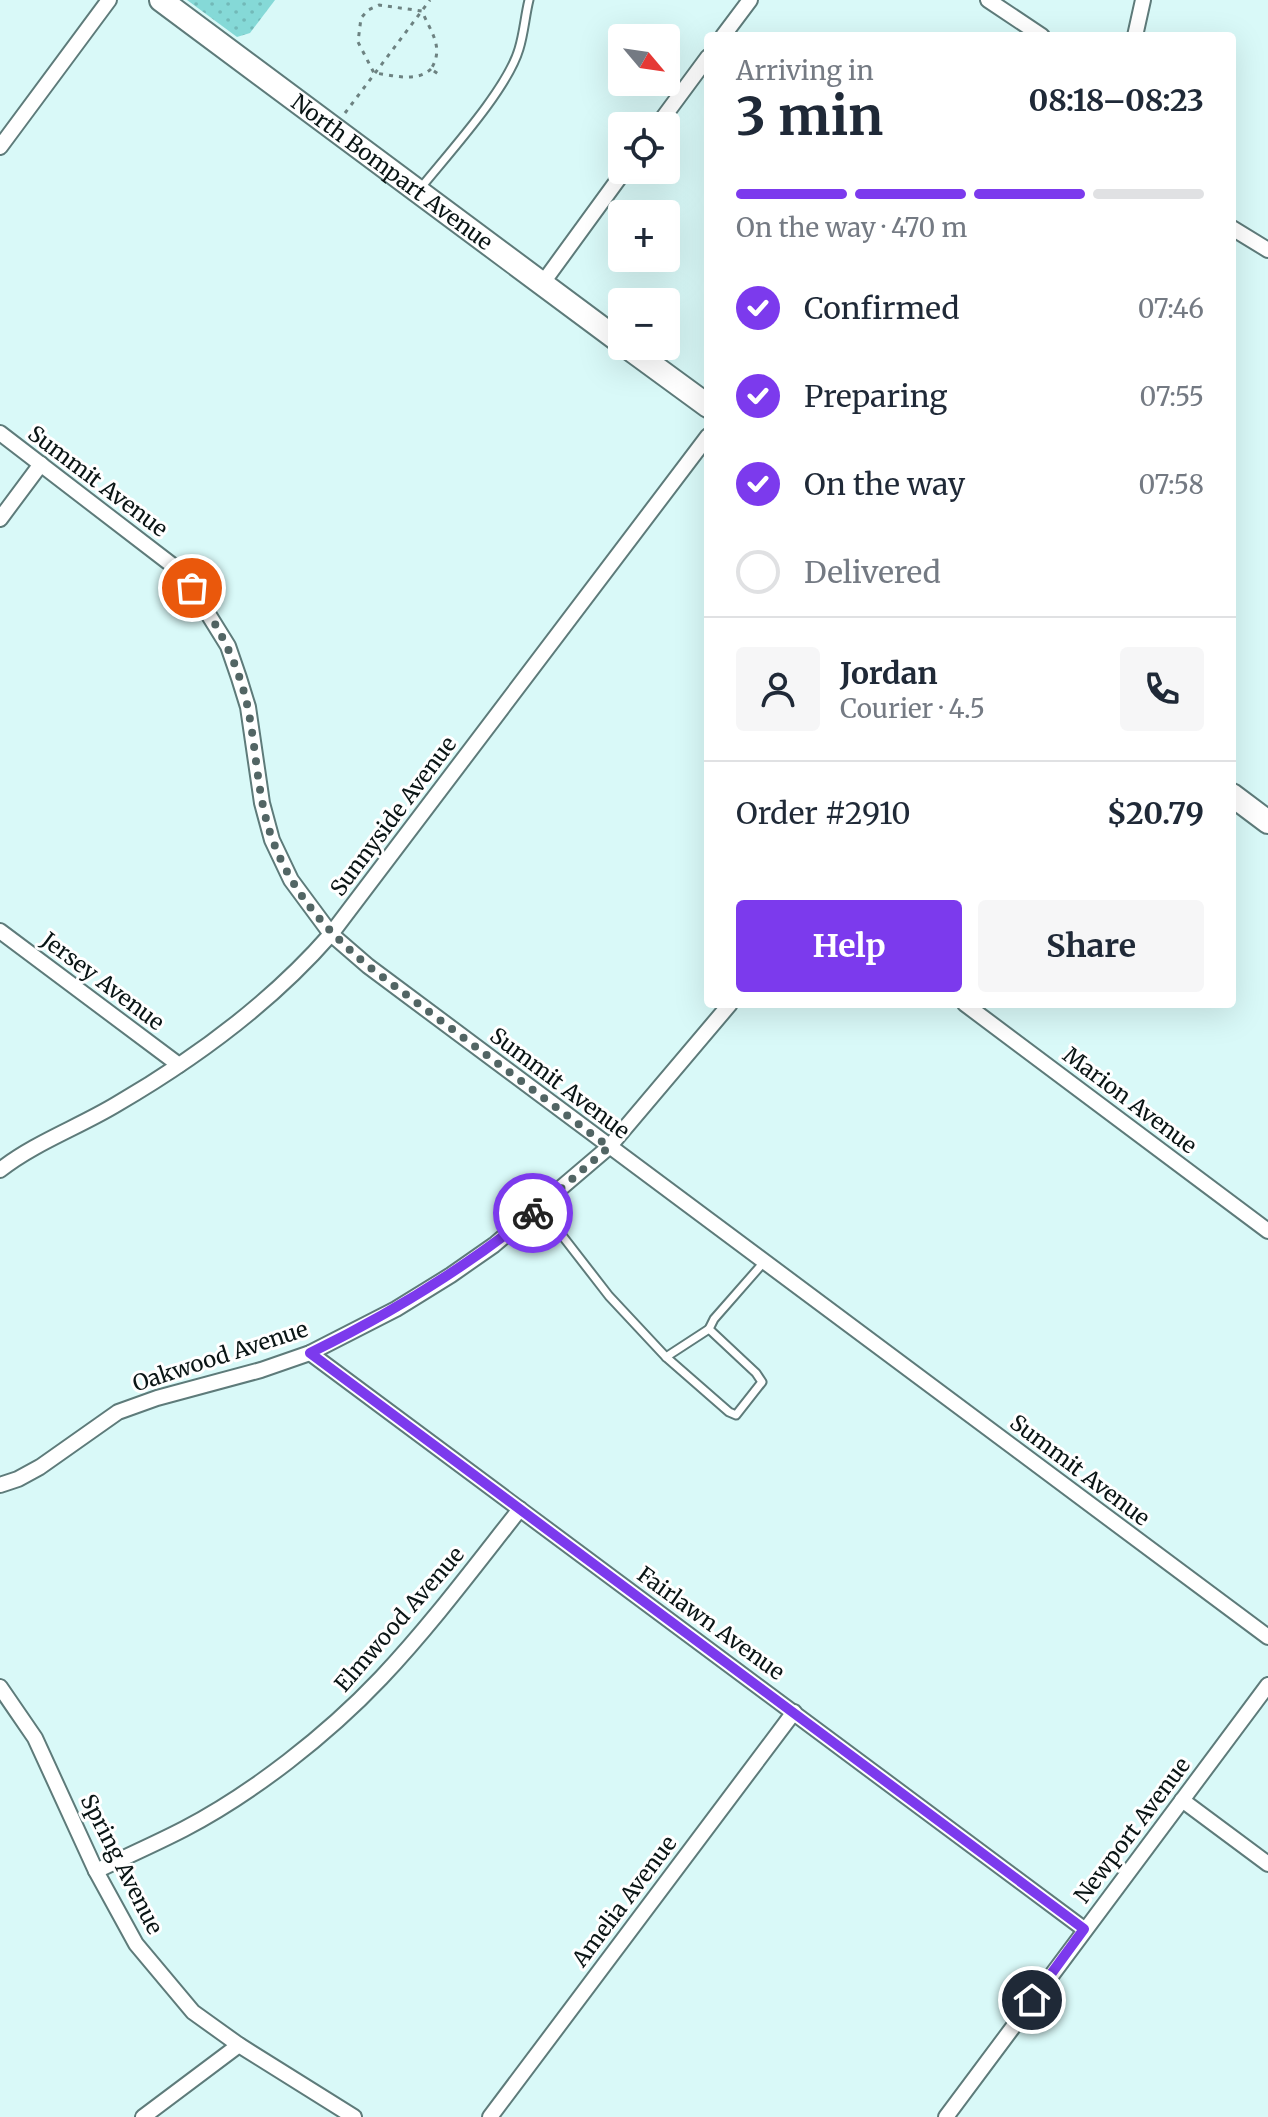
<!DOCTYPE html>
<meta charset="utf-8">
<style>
body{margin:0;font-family:Merriweather,serif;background:#f6f6f7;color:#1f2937;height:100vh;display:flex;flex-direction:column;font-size:30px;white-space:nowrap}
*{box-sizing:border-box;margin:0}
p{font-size:26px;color:#747a83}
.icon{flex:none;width:44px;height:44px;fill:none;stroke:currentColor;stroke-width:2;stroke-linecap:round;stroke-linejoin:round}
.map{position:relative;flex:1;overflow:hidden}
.sheet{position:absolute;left:704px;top:32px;width:532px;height:976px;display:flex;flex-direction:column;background:#fff;border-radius:8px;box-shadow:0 8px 32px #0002}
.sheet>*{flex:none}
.needle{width:52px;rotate:119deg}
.fabs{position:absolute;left:608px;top:24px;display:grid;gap:16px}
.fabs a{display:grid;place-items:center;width:72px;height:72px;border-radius:8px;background:#fff;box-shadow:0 8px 32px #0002;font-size:40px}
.pin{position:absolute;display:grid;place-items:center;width:68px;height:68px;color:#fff;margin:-34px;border:4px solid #fff;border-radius:50%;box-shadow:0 2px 8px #0007}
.courier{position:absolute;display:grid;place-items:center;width:80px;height:80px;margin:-40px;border:6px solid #7c3aed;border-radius:50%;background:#fff;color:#222;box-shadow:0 2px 10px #0007}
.summary em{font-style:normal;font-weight:700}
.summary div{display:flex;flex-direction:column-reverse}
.summary{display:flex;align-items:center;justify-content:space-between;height:136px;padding:0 32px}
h1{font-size:52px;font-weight:700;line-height:60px}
.bar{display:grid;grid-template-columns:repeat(4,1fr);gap:12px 8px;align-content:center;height:96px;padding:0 32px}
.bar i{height:10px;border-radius:6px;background:#e0e1e3}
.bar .active{background:#7c3aed}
.bar p{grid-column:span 4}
.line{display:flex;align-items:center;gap:20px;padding:0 32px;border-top:2px solid #e0e1e3}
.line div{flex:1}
.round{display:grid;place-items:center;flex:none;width:84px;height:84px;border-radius:8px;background:#f6f6f7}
ol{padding:0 32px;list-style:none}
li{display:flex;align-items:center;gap:24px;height:88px}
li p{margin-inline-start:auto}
li .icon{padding:8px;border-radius:50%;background:#7c3aed;color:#fff;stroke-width:4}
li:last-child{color:#747a83}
li i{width:44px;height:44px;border:4px solid #e0e1e3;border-radius:50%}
.button{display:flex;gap:16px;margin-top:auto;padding:16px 32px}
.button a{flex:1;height:92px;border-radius:8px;background:#7c3aed;color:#fff;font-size:32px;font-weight:700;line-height:92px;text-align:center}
.button a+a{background:#f6f6f7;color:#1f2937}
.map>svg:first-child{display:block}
.grass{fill:url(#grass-dots)}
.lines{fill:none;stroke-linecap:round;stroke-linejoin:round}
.lane-casing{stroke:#5e7b7a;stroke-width:11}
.street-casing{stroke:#5e7b7a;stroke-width:18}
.secondary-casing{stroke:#5e7b7a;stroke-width:26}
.path{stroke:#6d8281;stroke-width:3;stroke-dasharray:4 6;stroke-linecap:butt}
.lane{stroke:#fff;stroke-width:7}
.street{stroke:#fff;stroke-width:14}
.secondary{stroke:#fff;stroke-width:22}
.done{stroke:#526564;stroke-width:8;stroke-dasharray:0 14.4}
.route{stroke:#7c3aed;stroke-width:10}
.labels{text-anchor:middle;stroke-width:6;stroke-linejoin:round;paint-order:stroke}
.street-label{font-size:22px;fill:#0a1515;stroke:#fff}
</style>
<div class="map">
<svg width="1268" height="2117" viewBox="0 0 1268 2117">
<defs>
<pattern id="grass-dots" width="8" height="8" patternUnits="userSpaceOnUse" patternTransform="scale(2)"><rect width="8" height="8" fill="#85d9d7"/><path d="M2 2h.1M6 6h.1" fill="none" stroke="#72b9b8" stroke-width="1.8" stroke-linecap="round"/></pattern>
</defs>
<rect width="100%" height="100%" fill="#d9f9f8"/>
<path class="grass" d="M187 0H275L250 33 237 37Z"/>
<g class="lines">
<defs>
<g id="lane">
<path d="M419 190C447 155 507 90 519 49 524 33 525 16 529 0"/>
<path d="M540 1207 609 1296 666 1357 729 1412 736 1415 762 1382 756 1373 709 1329"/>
<path d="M666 1357 709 1329 714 1319 764 1262"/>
</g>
<g id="street">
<path d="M988 0 1042 36"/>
<path d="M723 36 750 0"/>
<path d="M1135 36 1143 0"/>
<path d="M657 126 708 57"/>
<path d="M0 147 109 0"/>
<path d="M1232 228 1268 250"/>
<path d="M542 284 625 170"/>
<path d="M0 433 172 565 192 588 228 646 239 678 248 707 262 803 272 840 291 880 331 934 368 966 1268 1637"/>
<path d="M0 519 41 464"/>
<path d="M0 931 179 1065"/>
<path d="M965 1004 1268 1231"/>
<path d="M0 1170C34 1143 79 1127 117 1104 196 1058 270 1004 331 934L708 436"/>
<path d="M310 1353 1084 1929"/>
<path d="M0 1485 18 1479 40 1467 118 1412 157 1398 261 1370 310 1353 396 1309 451 1275 494 1245 609 1147 730 1004"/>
<path d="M0 1687 35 1738 96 1871 136 1944 193 2012 239 2045 354 2117"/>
<path d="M1182 1800 1268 1864"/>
<path d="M96 1871C125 1857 155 1844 184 1829 253 1793 327 1735 381 1678 431 1625 475 1566 520 1509"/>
<path d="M143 2117 239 2045"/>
<path d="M490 2117 794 1712"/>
<path d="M946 2117 1268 1685"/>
</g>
<g id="secondary">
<path id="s1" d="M161 0 622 343"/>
<path d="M626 346 708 406"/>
<path d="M1232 795 1268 822"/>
</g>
</defs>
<use href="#lane" class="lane-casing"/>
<use href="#street" class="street-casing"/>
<use href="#secondary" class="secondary-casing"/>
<g class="path">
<path d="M431 69C416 83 393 75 374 73L358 42 361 18 368 10 379 5 422 11C430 31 445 47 431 69L441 76"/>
<path d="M345 113 430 0"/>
</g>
<use href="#lane" class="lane"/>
<use href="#street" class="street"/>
<use href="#secondary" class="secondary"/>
</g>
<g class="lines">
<path class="done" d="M192 588C218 625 239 664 248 709 257 752 257 799 273 841 293 894 326 930 368 966L609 1147 533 1213"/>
<path class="route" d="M533 1213C464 1269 390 1314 310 1353L1084 1929 1032 2000"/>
</g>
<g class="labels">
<g class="street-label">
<text dy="8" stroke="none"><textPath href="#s1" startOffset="288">North Bompart Avenue</textPath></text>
<text transform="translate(98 481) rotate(37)" y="8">Summit Avenue</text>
<text transform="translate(393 816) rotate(-53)" y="8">Sunnyside Avenue</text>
<text transform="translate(103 981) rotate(37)" y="8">Jersey Avenue</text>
<text transform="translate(560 1083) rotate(37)" y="8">Summit Avenue</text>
<text transform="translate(1130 1100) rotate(37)" y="8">Marion Avenue</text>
<text transform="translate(220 1356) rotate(-18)" y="8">Oakwood Avenue</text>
<text transform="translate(1080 1470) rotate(37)" y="8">Summit Avenue</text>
<text transform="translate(399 1619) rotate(-49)" y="8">Elmwood Avenue</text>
<text transform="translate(711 1623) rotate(36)" y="8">Fairlawn Avenue</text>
<text transform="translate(1132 1830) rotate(-53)" y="8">Newport Avenue</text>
<text transform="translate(122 1864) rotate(63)" y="8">Spring Avenue</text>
<text transform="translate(624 1901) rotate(-53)" y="8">Amelia Avenue</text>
</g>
</g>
</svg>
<div class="fabs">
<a><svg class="needle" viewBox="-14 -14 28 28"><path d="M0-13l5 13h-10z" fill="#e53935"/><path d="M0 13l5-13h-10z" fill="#747a83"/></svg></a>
<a><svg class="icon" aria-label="locate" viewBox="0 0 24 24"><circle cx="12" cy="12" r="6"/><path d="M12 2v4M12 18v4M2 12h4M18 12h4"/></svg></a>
<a>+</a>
<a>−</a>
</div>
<div class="pin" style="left:192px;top:588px;background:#ea580c"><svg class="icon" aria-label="bag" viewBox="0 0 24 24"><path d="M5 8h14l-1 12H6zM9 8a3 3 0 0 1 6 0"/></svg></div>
<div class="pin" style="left:1032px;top:2000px;background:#1f2937"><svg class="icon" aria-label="home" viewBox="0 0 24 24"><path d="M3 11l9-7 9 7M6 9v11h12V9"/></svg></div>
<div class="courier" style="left:533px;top:1213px"><svg class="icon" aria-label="bike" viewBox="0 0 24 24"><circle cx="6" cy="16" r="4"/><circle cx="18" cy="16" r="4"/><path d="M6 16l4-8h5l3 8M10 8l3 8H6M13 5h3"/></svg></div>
<section class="sheet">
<div class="summary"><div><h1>3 min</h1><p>Arriving in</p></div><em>08:18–08:23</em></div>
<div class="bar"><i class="active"></i><i class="active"></i><i class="active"></i><i></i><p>On the way · 470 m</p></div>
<ol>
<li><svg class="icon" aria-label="check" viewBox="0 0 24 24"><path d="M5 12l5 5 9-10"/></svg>Confirmed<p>07:46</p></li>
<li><svg class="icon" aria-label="check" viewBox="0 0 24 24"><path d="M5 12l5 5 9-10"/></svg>Preparing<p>07:55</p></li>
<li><svg class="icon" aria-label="check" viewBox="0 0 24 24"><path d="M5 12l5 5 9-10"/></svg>On the way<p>07:58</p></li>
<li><i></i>Delivered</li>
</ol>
<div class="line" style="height:144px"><a class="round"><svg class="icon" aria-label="person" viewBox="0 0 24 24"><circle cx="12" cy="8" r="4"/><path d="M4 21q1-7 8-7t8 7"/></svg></a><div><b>Jordan</b><p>Courier · 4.5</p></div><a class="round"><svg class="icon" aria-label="phone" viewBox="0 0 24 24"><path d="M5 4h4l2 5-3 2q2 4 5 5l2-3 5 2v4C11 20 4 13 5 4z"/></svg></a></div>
<div class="line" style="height:104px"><div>Order #2910</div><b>$20.79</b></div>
<div class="button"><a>Help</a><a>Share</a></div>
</section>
</div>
